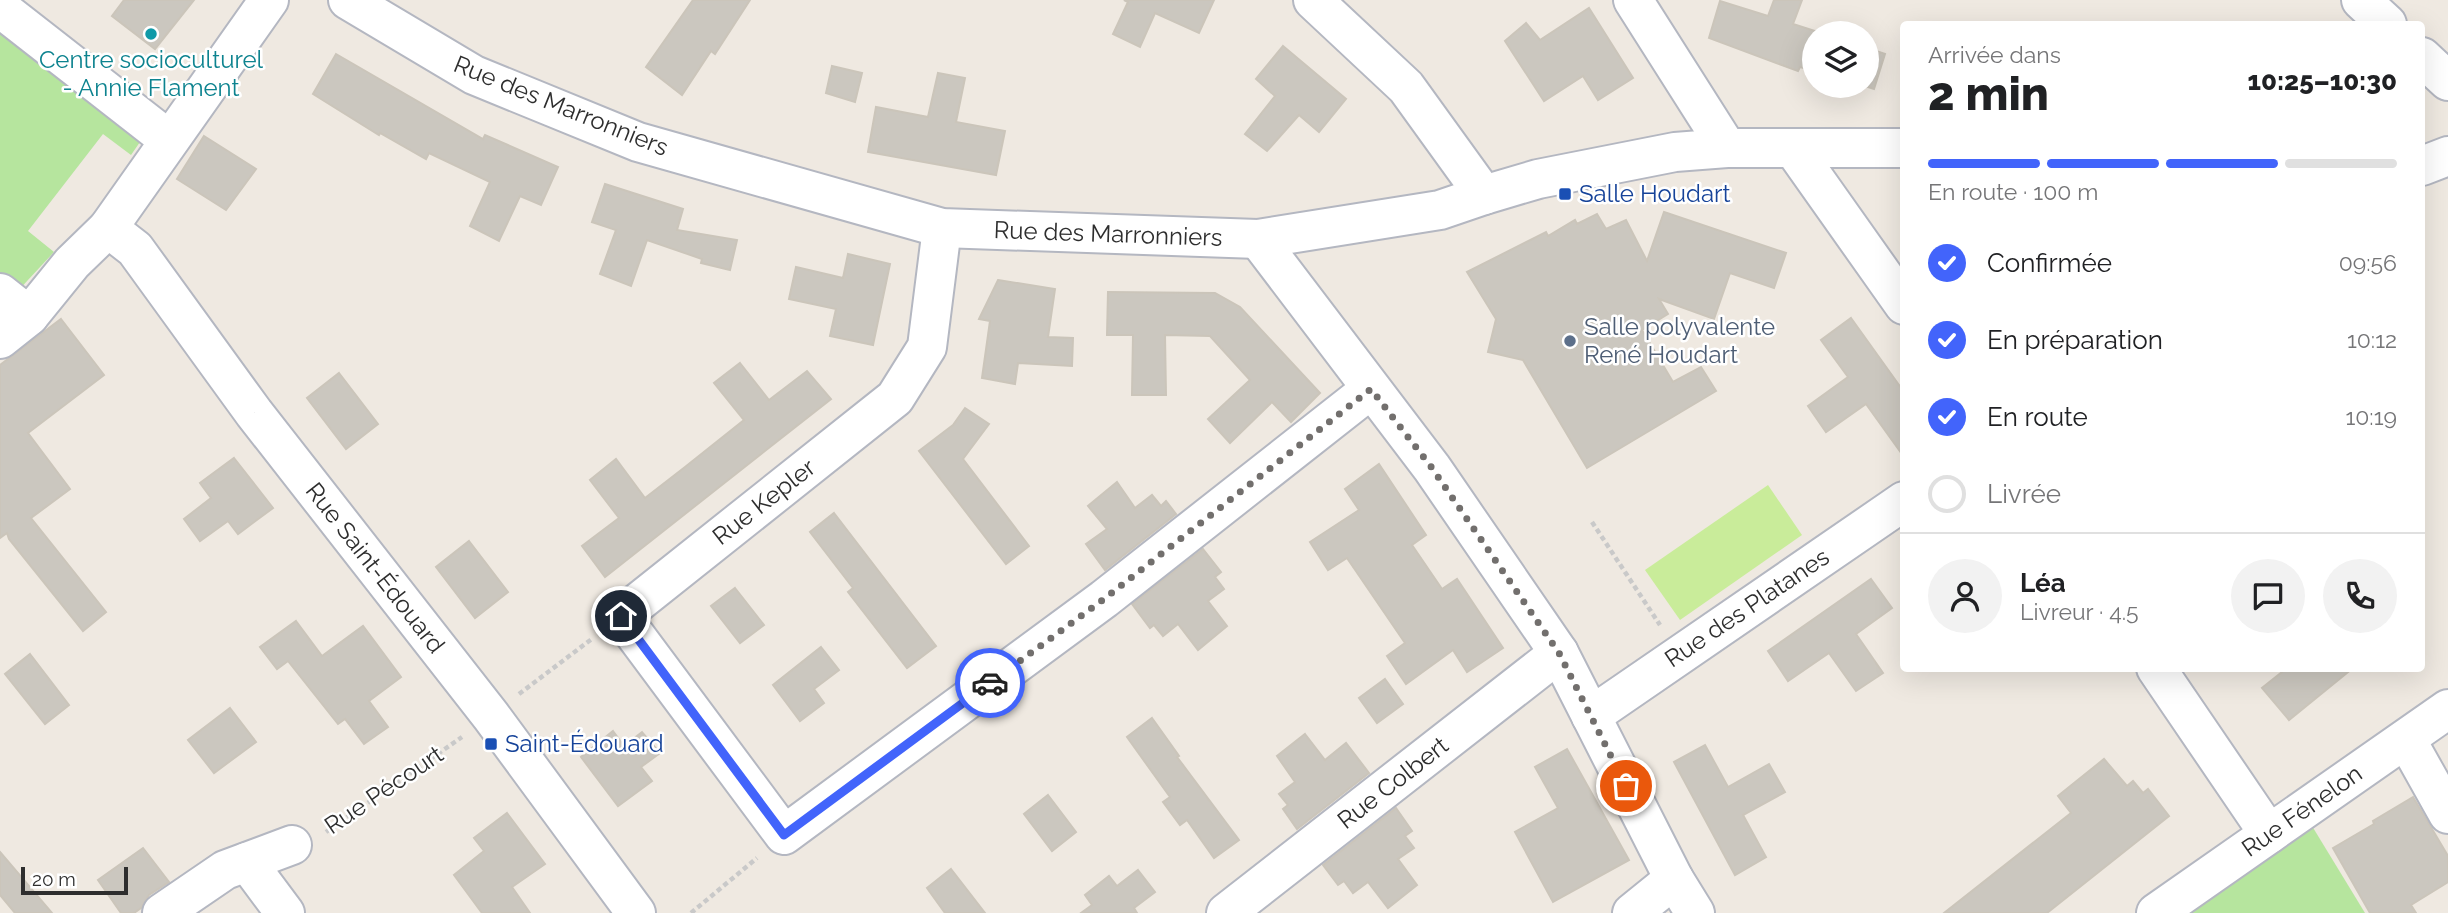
<!DOCTYPE html>
<html lang="fr">
<meta charset="utf-8">
<style>
body{margin:0;font-family:Raleway,sans-serif;background:#f2f2f2;color:#202124;height:100vh;display:flex;flex-direction:column;font-size:26px;white-space:nowrap}
*{box-sizing:border-box;margin:0}
p{font-size:23px;color:#757577}
.icon{flex:none;width:38px;height:38px;fill:none;stroke:currentColor;stroke-width:2;stroke-linecap:round;stroke-linejoin:round}
.map{position:relative;flex:1;overflow:hidden}
.details{position:absolute;left:1900px;top:21px;width:525px;height:651px;display:flex;flex-direction:column;background:#fff;border-radius:7px;box-shadow:0 7px 28px #0002}
.details>*{flex:none}
.controls{position:absolute;left:1802px;top:21px;display:grid;gap:14px}
.controls a{display:grid;place-items:center;width:77px;height:77px;border-radius:50%;background:#fff;box-shadow:0 7px 28px #0002;font-size:35px}
.scale{position:absolute;left:21px;bottom:18px;width:107px;box-sizing:border-box;padding-left:7px;border:4px solid #2e2e2e;border-top:0;font-size:19px;line-height:24px;white-space:nowrap;color:#2e2e2e;-webkit-text-stroke:5px #fff;paint-order:stroke}
.pin{position:absolute;display:grid;place-items:center;width:60px;height:60px;color:#fff;margin:-30px;border:4px solid #fff;border-radius:50%;box-shadow:0 2px 7px #0007}
.courier{position:absolute;display:grid;place-items:center;width:70px;height:70px;margin:-35px;border:5px solid #4264fb;border-radius:50%;background:#fff;color:#222;box-shadow:0 2px 9px #0007}
.overview em{font-style:normal;font-weight:800}
.overview div{display:flex;flex-direction:column-reverse}
.overview{display:flex;align-items:center;justify-content:space-between;height:119px;padding:0 28px}
h1{font-size:46px;font-weight:800;line-height:52px}
.bar{display:grid;grid-template-columns:repeat(4,1fr);gap:10px 7px;align-content:center;height:84px;padding:0 28px}
.bar i{height:9px;border-radius:5px;background:#e0e0e0}
.bar .selected{background:#4264fb}
.bar p{grid-column:span 4}
.line{display:flex;align-items:center;gap:18px;padding:0 28px;border-top:2px solid #e0e0e0}
.line div{flex:1}
.round{display:grid;place-items:center;flex:none;width:74px;height:74px;border-radius:37px;background:#f2f2f2}
ol{padding:0 28px;list-style:none}
li{display:flex;align-items:center;gap:21px;height:77px}
li p{margin-inline-start:auto}
li .icon{padding:7px;border-radius:50%;background:#4264fb;color:#fff;stroke-width:4}
li:last-child{color:#757577}
li i{width:38px;height:38px;border:4px solid #e0e0e0;border-radius:50%}
.map>svg:first-child{display:block}
.green{fill:#b6e59e}
.pitch{fill:#c9ec9a}
.building{fill:#cbc7bf;stroke:#cbc5ba;stroke-width:2}
.lines{fill:none;stroke-linecap:round;stroke-linejoin:round}
.minor-casing{stroke:#b4b7c1;stroke-width:42}
.path{stroke:#c9c9c9;stroke-width:4.5;stroke-dasharray:5 3.5;stroke-linecap:butt}
.minor{stroke:#fff;stroke-width:38}
.done{stroke:#726f6d;stroke-width:7;stroke-dasharray:0 12.6}
.route{stroke:#4264fb;stroke-width:9}
.culture-dot{fill:#0f9aa8;stroke:#fff;stroke-width:2.5}
.transit-dot{fill:#1a4fb4;stroke:#fff;stroke-width:2.5}
.service-dot{fill:#5c6f8a;stroke:#fff;stroke-width:2.5}
.labels{text-anchor:middle;stroke-width:5;stroke-linejoin:round;paint-order:stroke}
.culture-label{font-size:24px;fill:#0d838f;stroke:#fff}
.street-label{font-size:24px;fill:#2e2e2e;stroke:#fff}
.transit-label{font-size:24px;fill:#164399;stroke:#fff;text-anchor:start}
.service-label{font-size:24px;fill:#4e5e75;stroke:#fff;text-anchor:start}
</style>
<div class="map">
<svg width="2448" height="913" viewBox="0 0 2448 913">
<rect width="100%" height="100%" fill="#efe9e1"/>
<g class="green">
<path d="M0 30 140 142 131 155 103 134 28 231 54 252 15 294 0 282Z"/>
<path d="M2312 826 2365 913H2185Z"/>
</g>
<path class="pitch" d="M1768 485 1802 535 1680 620 1645 570Z"/>
<g class="building">
<path d="M124 0H194L155 49 112 16Z"/>
<path d="M693 0H750L715 54 711 51 682 95 646 67Z"/>
<path d="M1124 0H1214L1199 33 1155 13 1140 47 1113 34 1128 2Z"/>
<path d="M1774 0H1802L1793 24 1821 33H1815V71L1800 67 1798 71 1709 38 1720 1 1768 16Z"/>
<path d="M1589 8 1633 78 1598 100 1583 76 1544 101 1505 41 1526 23 1540 40Z"/>
<path d="M1283 46 1346 99 1319 132 1299 115 1267 151 1245 134 1275 96 1256 79Z"/>
<path d="M1867 48 1885 54 1874 89 1865 86H1867Z"/>
<path d="M336 54 483 139 485 135 558 167 541 205 520 196 499 241 470 226 490 182 429 153 426 159 380 133 379 135 313 94Z"/>
<path d="M832 66 862 73 855 102 826 93Z"/>
<path d="M938 73 965 78 956 122 1005 131 996 175 868 152 876 107 928 117Z"/>
<path d="M204 136 256 169 226 210 177 179Z"/>
<path d="M605 184 683 209 677 230 737 240 730 270 701 263 702 259 647 240 631 286 600 274 616 230 592 222Z"/>
<path d="M1664 212 1786 253 1774 288 1730 273 1714 319 1659 299 1668 314 1642 330 1673 382 1701 367 1716 391 1587 468 1523 360 1488 352 1496 319 1467 272 1546 232 1548 236 1575 220 1577 224 1597 214 1606 229 1626 220 1647 261Z"/>
<path d="M848 254 890 264 873 345 830 336 836 309 789 299 796 267 843 278Z"/>
<path d="M998 280 1055 289 1048 337 1073 338 1072 366 1018 363 1015 384 982 378 990 321 979 319Z"/>
<path d="M1108 292 1215 293 1240 307 1320 393 1291 422 1272 402 1230 443 1208 419 1250 380 1210 336 1165 335 1166 395H1132L1133 335H1107Z"/>
<path d="M1851 318 1904 392V457L1866 404 1826 432 1808 406 1848 377 1821 340Z"/>
<path d="M61 319 104 375 28 433 70 489 31 518 106 612 83 631 9 539 7 533 0 538V365Z"/>
<path d="M740 363 769 400 807 371 831 399 605 577 582 546 619 518 590 480 616 459 645 498 685 467 744 420 714 383Z"/>
<path d="M339 373 378 424 346 449 307 398Z"/>
<path d="M965 408 989 424 963 459 1029 546 1006 564 919 451 953 425Z"/>
<path d="M234 458 273 508 238 534 228 521 200 541 184 519 211 498 200 483Z"/>
<path d="M1379 464 1426 535 1412 545 1442 589 1457 579 1503 648 1467 672 1453 650 1406 684 1387 656 1405 643 1347 558 1328 570 1310 542 1359 510 1345 489Z"/>
<path d="M1117 482 1135 508 1152 495 1161 506 1166 501 1176 514 1105 570 1086 544 1107 529 1088 506Z"/>
<path d="M834 513 936 646 907 668 848 592 853 588 810 532Z"/>
<path d="M469 541 508 592 475 618 436 567Z"/>
<path d="M1203 549 1221 572 1215 577 1224 589 1208 601 1227 626 1198 650 1178 624 1163 636 1154 625 1150 628 1132 604Z"/>
<path d="M1871 579 1892 608 1856 634 1883 673 1856 691 1829 653 1788 681 1768 651Z"/>
<path d="M735 588 764 625 740 643 711 606Z"/>
<path d="M296 621 322 656 363 626 401 677 369 701 388 727 364 744 345 719 338 724 288 661 277 669 260 647Z"/>
<path d="M821 647 839 670 814 689 824 703 800 721 773 685Z"/>
<path d="M30 654 69 705 45 724 5 674Z"/>
<path d="M2287 668H2353L2289 720 2262 688Z"/>
<path d="M1385 679 1403 704 1377 723 1359 698Z"/>
<path d="M230 708 256 742 214 773 188 740Z"/>
<path d="M1152 718 1179 756 1177 757 1239 840 1214 858 1187 820 1180 825 1163 802 1170 797 1127 737Z"/>
<path d="M613 731 624 746 642 732 660 753 641 767 652 781 618 806 581 757Z"/>
<path d="M1305 734 1325 760 1346 743 1369 773 1297 829 1283 809 1288 805 1279 794 1295 782 1277 756Z"/>
<path d="M1705 745 1728 787 1769 764 1785 792 1743 815 1766 857 1735 875 1674 762Z"/>
<path d="M1567 749 1629 860 1553 902 1515 832 1558 808 1535 767Z"/>
<path d="M2104 759 2127 786 2133 781 2143 793 2148 789 2169 816 2047 913H1944L2071 813 2058 796Z"/>
<path d="M1048 795 1076 832 1052 851 1024 814Z"/>
<path d="M2413 797 2448 856V882L2411 905 2416 913H2370L2333 848 2374 824 2373 821Z"/>
<path d="M1396 808 1412 831 1405 836 1414 848 1398 859 1417 885 1388 908 1368 882 1353 893 1344 881 1338 885 1323 865Z"/>
<path d="M507 813 545 864 512 887 530 913H482L454 875 484 851 474 838Z"/>
<path d="M143 848 169 882 149 895 141 908 134 913H121L98 880Z"/>
<path d="M0 852 52 913H15L0 895Z"/>
<path d="M951 869 985 913H945L927 888Z"/>
<path d="M1138 870 1155 892 1134 908 1137 913H1081L1092 905 1085 895 1109 876 1117 886Z"/>
</g>
<g class="lines">
<defs>
<g id="minor">
<path d="M348 0 474 75 638 142 942 228 1258 239 1440 210 1484 195 1538 179 1675 152 1727 148H1904"/>
<path d="M1313 0 1406 87 1484 195"/>
<path d="M1633 0 1727 148"/>
<path d="M2361 0 2387 24"/>
<path d="M0 8 169 140"/>
<path d="M2422 57 2448 81"/>
<path d="M1793 148 1904 305"/>
<path d="M2422 166 2448 156"/>
<path d="M108 228 135 249 254 413 491 716 636 913"/>
<path d="M942 228 927 347 895 398 621 616 784 835 1104 599 1371 389"/>
<path d="M1258 239 1432 468 1559 653 1674 879 1695 913"/>
<path d="M0 293 29 316"/>
<path d="M0 339 29 316 72 263 108 228 269 0"/>
<path d="M2156 668 2269 834"/>
<path d="M1591 716 1904 501"/>
<path d="M2406 739 2448 814"/>
<path d="M247 862 285 913"/>
<path d="M162 913 225 870 292 845"/>
<path d="M1226 913 1559 653"/>
<path d="M1632 913 1674 879"/>
<path d="M2156 913 2448 709"/>
</g>
</defs>
<use href="#minor" class="minor-casing"/>
<g class="path">
<path d="M1592 522 1660 625"/>
<path d="M519 694 593 638"/>
<path d="M326 832 462 737"/>
<path d="M691 913 757 858"/>
</g>
<use href="#minor" class="minor"/>
</g>
<g class="lines">
<path class="done" d="M990 683 1104 599 1371 389 1432 468 1559 653 1626 786"/>
<path class="route" d="M621 616 784 835 990 683"/>
</g>
<circle class="culture-dot" cx="151" cy="34" r="7"/>
<g class="transit-dot">
<rect x="1558" y="187" width="14" height="14" rx="3.5"/>
<rect x="484" y="737" width="14" height="14" rx="3.5"/>
</g>
<circle class="service-dot" cx="1570" cy="341" r="7"/>
<g class="labels">
<g class="culture-label">
<text x="151" y="68">Centre socioculturel<tspan x="151" dy="28">- Annie Flament</tspan></text>
</g>
<g class="street-label">
<text transform="translate(561 106) rotate(22)" y="8">Rue des Marronniers</text>
<text transform="translate(1108 234) rotate(2)" y="8">Rue des Marronniers</text>
<text transform="translate(764 502) rotate(-38)" y="8">Rue Kepler</text>
<text transform="translate(375 568) rotate(52)" y="8">Rue Saint-Édouard</text>
<text transform="translate(1747 608) rotate(-34)" y="8">Rue des Platanes</text>
<text transform="translate(1393 783) rotate(-38)" y="8">Rue Colbert</text>
<text transform="translate(384 790) rotate(-34)" y="8">Rue Pécourt</text>
<text transform="translate(2302 811) rotate(-35)" y="8">Rue Fénelon</text>
</g>
<g class="transit-label">
<text x="1579" y="202">Salle Houdart</text>
<text x="505" y="752">Saint-Édouard</text>
</g>
<g class="service-label">
<text x="1584" y="335">Salle polyvalente<tspan x="1584" dy="28">René Houdart</tspan></text>
</g>
</g>
</svg>
<div class="controls">
<a><svg class="icon" aria-label="layers" viewBox="0 0 24 24"><path d="M12 4l9 5-9 5-9-5zM3 14l9 5 9-5"/></svg></a>
</div>
<div class="scale">20 m</div>
<div class="pin" style="left:1626px;top:786px;background:#ea580c"><svg class="icon" aria-label="bag" viewBox="0 0 24 24"><path d="M5 8h14l-1 12H6zM9 8a3 3 0 0 1 6 0"/></svg></div>
<div class="pin" style="left:621px;top:616px;background:#1f2937"><svg class="icon" aria-label="home" viewBox="0 0 24 24"><path d="M3 11l9-7 9 7M6 9v11h12V9"/></svg></div>
<div class="courier" style="left:990px;top:683px"><svg class="icon" aria-label="car" viewBox="0 0 24 24"><path d="M5 17H2v-5l4-1 3-4h7l3 4 3 1v5h-3M9 17h6M6 11h13"/><circle cx="7" cy="17" r="2"/><circle cx="17" cy="17" r="2"/></svg></div>
<section class="details">
<div class="overview"><div><h1>2 min</h1><p>Arrivée dans</p></div><em>10:25–10:30</em></div>
<div class="bar"><i class="selected"></i><i class="selected"></i><i class="selected"></i><i></i><p>En route · 100 m</p></div>
<ol>
<li><svg class="icon" aria-label="check" viewBox="0 0 24 24"><path d="M5 12l5 5 9-10"/></svg>Confirmée<p>09:56</p></li>
<li><svg class="icon" aria-label="check" viewBox="0 0 24 24"><path d="M5 12l5 5 9-10"/></svg>En préparation<p>10:12</p></li>
<li><svg class="icon" aria-label="check" viewBox="0 0 24 24"><path d="M5 12l5 5 9-10"/></svg>En route<p>10:19</p></li>
<li><i></i>Livrée</li>
</ol>
<div class="line" style="height:126px"><a class="round"><svg class="icon" aria-label="person" viewBox="0 0 24 24"><circle cx="12" cy="8" r="4"/><path d="M4 21q1-7 8-7t8 7"/></svg></a><div><b>Léa</b><p>Livreur · 4.5</p></div><a class="round"><svg class="icon" aria-label="chat" viewBox="0 0 24 24"><path d="M4 5h16v11H9l-5 4z"/></svg></a><a class="round"><svg class="icon" aria-label="phone" viewBox="0 0 24 24"><path d="M5 4h4l2 5-3 2q2 4 5 5l2-3 5 2v4C11 20 4 13 5 4z"/></svg></a></div>
</section>
</div>
